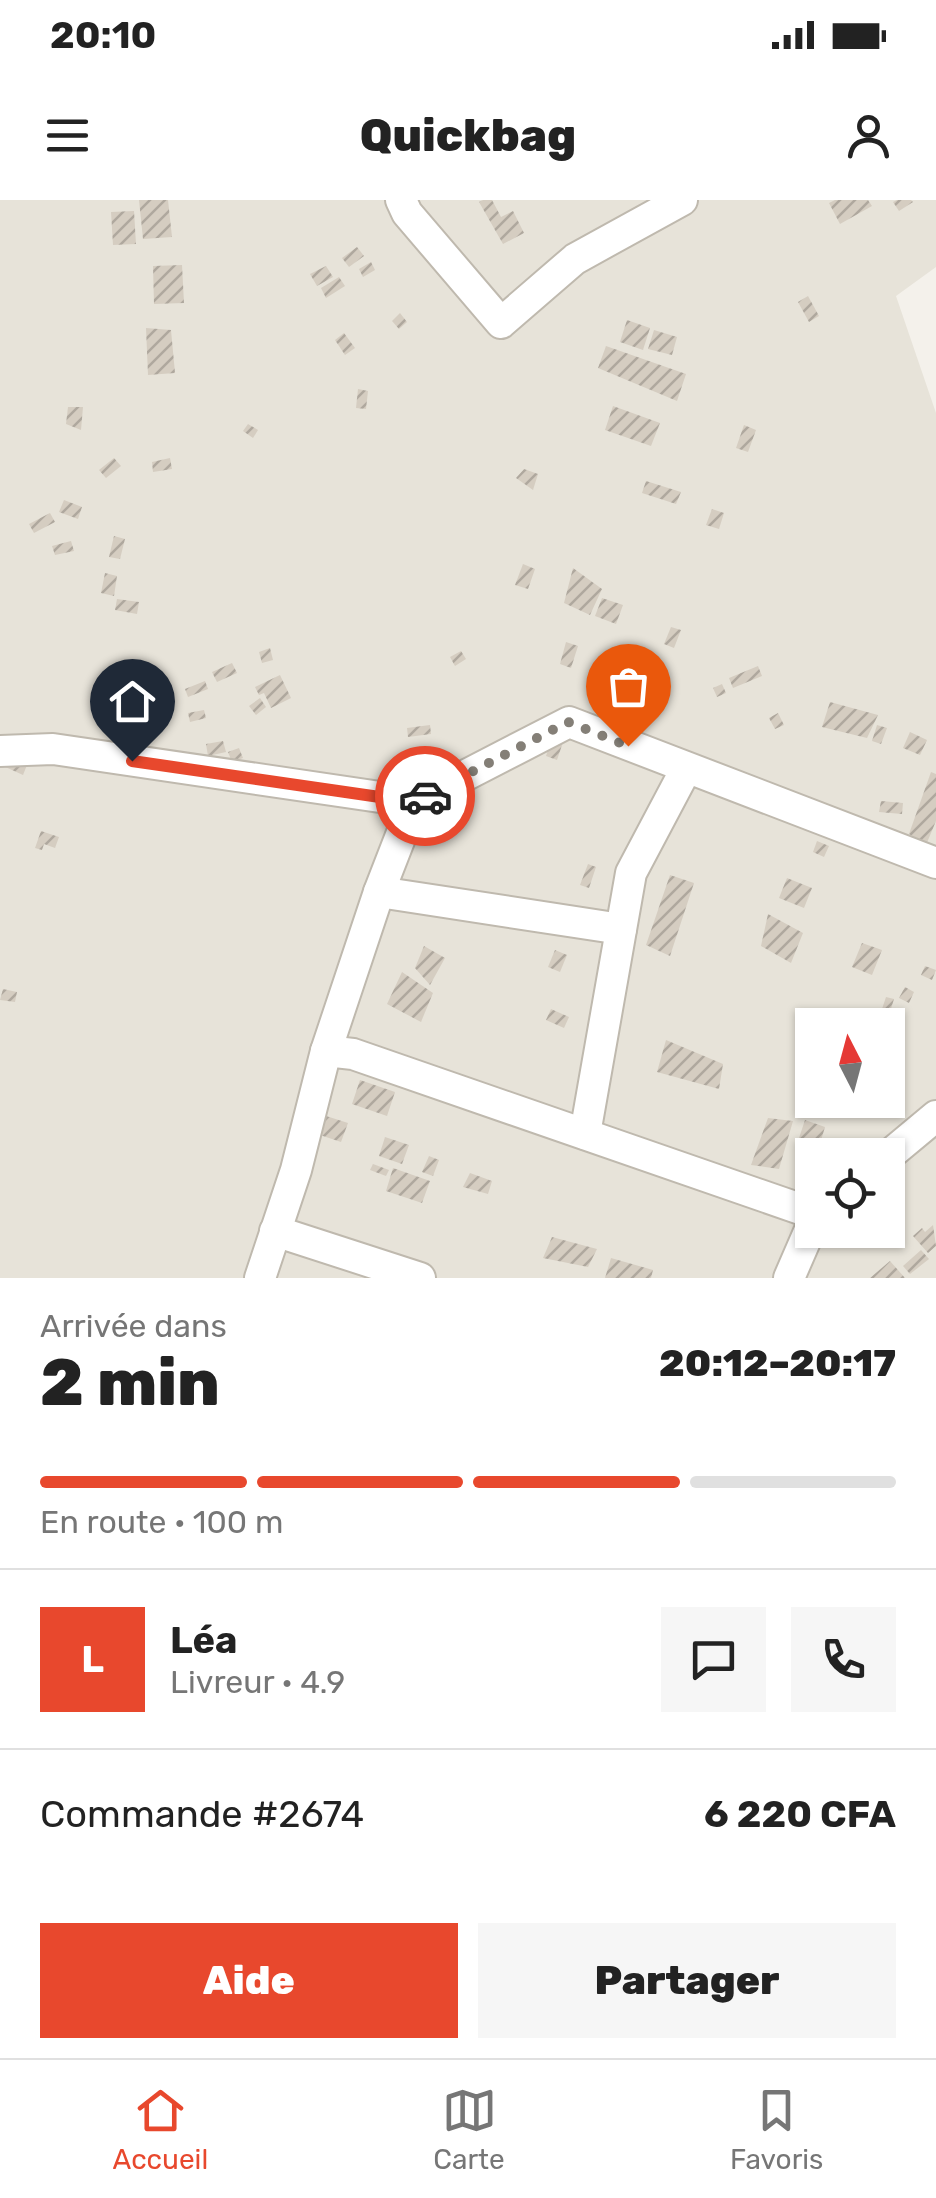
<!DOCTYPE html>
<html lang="fr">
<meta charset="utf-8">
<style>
body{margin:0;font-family:Rubik,sans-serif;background:#f6f6f6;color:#222;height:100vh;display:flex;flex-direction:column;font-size:38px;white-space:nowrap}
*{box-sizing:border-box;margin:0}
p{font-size:32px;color:#767676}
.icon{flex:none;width:55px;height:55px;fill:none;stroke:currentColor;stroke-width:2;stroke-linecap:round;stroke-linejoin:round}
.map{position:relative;height:1078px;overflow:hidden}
.details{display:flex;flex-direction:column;background:#fff;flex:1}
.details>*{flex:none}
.needle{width:65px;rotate:354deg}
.fabs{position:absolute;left:795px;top:808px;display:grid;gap:20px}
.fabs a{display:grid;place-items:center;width:110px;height:110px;border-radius:0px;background:#fff;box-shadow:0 2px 8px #0004;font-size:50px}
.pin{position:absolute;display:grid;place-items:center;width:85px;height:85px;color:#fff;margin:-102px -42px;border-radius:50% 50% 50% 0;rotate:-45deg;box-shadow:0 0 10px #0007}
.pin .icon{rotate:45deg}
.courier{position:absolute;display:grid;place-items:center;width:100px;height:100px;margin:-50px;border:8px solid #e8482d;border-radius:50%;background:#fff;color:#222;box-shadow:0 2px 12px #0007}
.headline em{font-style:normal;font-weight:800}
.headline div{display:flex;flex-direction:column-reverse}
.headline{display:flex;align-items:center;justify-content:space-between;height:170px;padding:0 40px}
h1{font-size:65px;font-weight:800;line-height:75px}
.bar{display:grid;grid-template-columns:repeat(4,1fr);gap:15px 10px;align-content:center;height:120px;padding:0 40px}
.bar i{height:12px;border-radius:8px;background:#e0e0e0}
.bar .selected{background:#e8482d}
.bar p{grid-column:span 4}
.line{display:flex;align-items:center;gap:25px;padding:0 40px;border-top:2px solid #e0e0e0}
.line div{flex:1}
.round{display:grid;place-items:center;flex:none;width:105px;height:105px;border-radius:0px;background:#f6f6f6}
.action{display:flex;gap:20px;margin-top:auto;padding:20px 40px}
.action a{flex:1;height:115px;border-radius:0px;background:#e8482d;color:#fff;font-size:40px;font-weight:800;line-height:115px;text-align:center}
.action a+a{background:#f6f6f6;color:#222}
.status{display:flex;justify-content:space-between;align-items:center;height:70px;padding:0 50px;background:#fff;direction:ltr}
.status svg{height:28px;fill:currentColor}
header{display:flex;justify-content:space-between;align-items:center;height:130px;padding:0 40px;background:#fff;font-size:45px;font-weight:800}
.tabs{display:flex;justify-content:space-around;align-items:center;height:140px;border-top:2px solid #e0e0e0;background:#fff;font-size:28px;color:#767676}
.tabs a{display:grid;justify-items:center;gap:5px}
.tabs .selected{color:#e8482d}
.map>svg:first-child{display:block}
.residential{fill:#e7e3d9;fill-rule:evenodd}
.building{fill:url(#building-hatch)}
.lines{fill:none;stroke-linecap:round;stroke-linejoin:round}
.minor-casing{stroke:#bfb9ae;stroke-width:34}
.minor{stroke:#fff;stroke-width:30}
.done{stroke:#847f77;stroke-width:10;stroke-dasharray:0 18}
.route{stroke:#e8482d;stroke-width:12}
</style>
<div class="status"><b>20:10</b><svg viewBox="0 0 49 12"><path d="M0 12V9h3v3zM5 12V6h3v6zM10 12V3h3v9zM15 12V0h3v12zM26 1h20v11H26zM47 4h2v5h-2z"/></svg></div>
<header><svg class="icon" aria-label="menu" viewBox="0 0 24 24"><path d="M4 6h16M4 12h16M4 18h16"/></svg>Quickbag<svg class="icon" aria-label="person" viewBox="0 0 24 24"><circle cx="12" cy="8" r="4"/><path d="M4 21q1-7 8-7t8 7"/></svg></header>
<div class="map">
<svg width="936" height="1078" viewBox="0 0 936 1078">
<defs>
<pattern id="building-hatch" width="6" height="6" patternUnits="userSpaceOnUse" patternTransform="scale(2.5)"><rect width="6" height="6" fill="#d5cdc1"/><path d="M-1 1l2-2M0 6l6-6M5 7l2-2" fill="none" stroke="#afa89e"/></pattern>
</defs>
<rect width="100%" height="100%" fill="#f4f1eb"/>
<path class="residential" d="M0 0H936V67L896 96 936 213V1078H0ZM812 825H888V900H812ZM812 955H888V1030H812Z"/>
<g class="building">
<path d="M139 0H168L172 37 143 39Z"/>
<path d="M483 0H492L501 17 513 11 524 33 503 44 479 2Z"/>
<path d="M835 0H868L872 6 840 24 829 3Z"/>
<path d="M897 0H911L913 2 899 11 893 2Z"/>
<path d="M134 11 136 44 113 45 111 12Z"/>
<path d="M357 47 364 56 349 67 342 58Z"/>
<path d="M371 62 375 70 363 77 359 69Z"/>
<path d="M182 65 184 103 154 104 153 66Z"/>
<path d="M326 66 333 77 317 86 310 74Z"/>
<path d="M339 77 345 86 326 98 321 88Z"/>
<path d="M808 96 819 116 809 122 798 102Z"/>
<path d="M400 113 407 122 399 129 392 121Z"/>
<path d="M627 120 650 128 643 150 620 142Z"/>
<path d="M146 128 171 130 175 173 148 175Z"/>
<path d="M654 130 677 137 672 155 648 149Z"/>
<path d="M344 133 355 148 345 155 335 140Z"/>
<path d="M606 146 686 174 677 201 598 168Z"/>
<path d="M358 189 368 191 366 209 356 208Z"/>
<path d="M613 206 660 223 651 246 605 230Z"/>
<path d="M68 207H83L81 230 66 224Z"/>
<path d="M248 224 258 230 253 238 243 231Z"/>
<path d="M744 225 756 230 748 252 736 248Z"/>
<path d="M114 258 121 266 106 278 99 270Z"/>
<path d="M170 258 172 269 153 272 152 262Z"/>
<path d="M524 269 538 274 533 290 516 278Z"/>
<path d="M646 281 681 292 676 304 642 293Z"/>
<path d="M64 300 82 307 78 319 59 312Z"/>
<path d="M712 309 724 313 719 329 706 325Z"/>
<path d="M50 313 55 322 34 333 29 324Z"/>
<path d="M114 336 125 339 120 359 109 357Z"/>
<path d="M71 341 74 351 55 355 52 346Z"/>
<path d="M523 364 535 369 528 389 515 385Z"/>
<path d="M573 368 602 389 590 415 564 403Z"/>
<path d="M105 373 117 376 114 396 101 393Z"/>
<path d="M602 398 623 405 616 424 595 416Z"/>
<path d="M117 399 139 402 137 414 115 410Z"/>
<path d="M671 427 681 430 674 448 664 444Z"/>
<path d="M566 442 578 446 571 468 560 464Z"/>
<path d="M270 448 273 460 262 463 259 452Z"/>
<path d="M461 451 466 459 455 466 450 457Z"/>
<path d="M232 463 237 473 217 482 212 472Z"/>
<path d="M758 466 762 476 733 488 729 478Z"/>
<path d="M280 475 291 498 271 508 264 493 259 495 255 487Z"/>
<path d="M205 481 208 489 188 497 185 489Z"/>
<path d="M722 484 726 493 717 497 713 488Z"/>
<path d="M260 498 266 507 256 515 249 506Z"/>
<path d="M830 502 878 515 867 538 822 527Z"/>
<path d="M204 510 206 518 190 522 188 513Z"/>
<path d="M778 513 784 525 775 529 769 518Z"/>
<path d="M430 525 431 534 408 537 407 528Z"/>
<path d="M877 525 887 528 881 544 872 541Z"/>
<path d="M554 532 565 536 557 560 546 556Z"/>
<path d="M910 532 927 540 920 555 903 548Z"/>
<path d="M223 541 226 552 208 556 206 544Z"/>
<path d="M239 548 243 558 232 562 228 552Z"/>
<path d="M1 565H27L23 575Z"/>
<path d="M931 572 936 574V621L926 645 909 634Z"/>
<path d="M881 601 903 603 902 614 879 612Z"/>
<path d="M41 631 59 637 55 648 44 644 42 650 35 648Z"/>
<path d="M817 641 829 646 824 657 813 652Z"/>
<path d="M588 664 596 667 589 688 580 685Z"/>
<path d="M670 675 694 683 670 756 646 745Z"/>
<path d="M787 678 812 688 804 708 779 698Z"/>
<path d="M768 714 803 733 791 763 761 746Z"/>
<path d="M862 743 882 750 872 775 852 767Z"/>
<path d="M424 746 445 758 430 785 415 768Z"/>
<path d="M555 750 567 755 560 772 548 767Z"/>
<path d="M925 766 936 770 932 780 921 775Z"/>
<path d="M402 772 433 793 421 822 387 804Z"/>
<path d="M905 787 914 792 909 803 899 798Z"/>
<path d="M3 789 17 792 15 802 0 800Z"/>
<path d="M886 797 894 799 886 825H881L877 824Z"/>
<path d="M551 809 569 817 564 828 546 820Z"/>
<path d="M666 840 723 864 719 889 657 872Z"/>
<path d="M360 880 395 892 387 916 352 904Z"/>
<path d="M323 915 348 923 341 942 317 934Z"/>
<path d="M768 918 793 921 779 969 751 965Z"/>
<path d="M805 920 825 927 819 947 798 941Z"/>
<path d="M385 937 409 945 402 964 379 956Z"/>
<path d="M429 956 439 960 433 976 422 972Z"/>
<path d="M373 964 389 970 386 976 370 970Z"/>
<path d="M393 968 430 981 422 1003 386 991Z"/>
<path d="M470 973 492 981 488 994 463 987Z"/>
<path d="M933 1025 936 1046 928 1053 913 1036 922 1028 925 1032Z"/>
<path d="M552 1037 597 1049 588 1067 543 1058Z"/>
<path d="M921 1050 929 1059 910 1074 903 1066Z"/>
<path d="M611 1058 653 1070 651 1078H605Z"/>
<path d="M890 1061 905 1078H870Z"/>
</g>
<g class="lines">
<defs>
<g id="minor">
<path d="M401 0 407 13 501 123 575 59 682 0"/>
<path d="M0 551 53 549 414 602 569 522 936 663"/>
<path d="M379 692 621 729"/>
<path d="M326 851 379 692 414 602"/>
<path d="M585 934 631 673 686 569"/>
<path d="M888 956 936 916"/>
<path d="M275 1031 420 1078"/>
<path d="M260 1078 296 970 326 851 353 854 812 1013"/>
<path d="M789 1078 812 1025"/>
</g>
</defs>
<use href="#minor" class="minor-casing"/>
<use href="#minor" class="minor"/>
</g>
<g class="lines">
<path class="done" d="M425 596 568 522 628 546"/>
<path class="route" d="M132 561 414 602 425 596"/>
</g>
</svg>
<div class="fabs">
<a><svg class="needle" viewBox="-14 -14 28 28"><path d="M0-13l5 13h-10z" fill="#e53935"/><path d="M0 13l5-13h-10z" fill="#767676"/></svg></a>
<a><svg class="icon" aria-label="locate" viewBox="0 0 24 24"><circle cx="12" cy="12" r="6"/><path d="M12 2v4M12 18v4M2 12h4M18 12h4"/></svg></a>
</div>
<div class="pin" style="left:628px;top:546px;background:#ea580c"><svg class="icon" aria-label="bag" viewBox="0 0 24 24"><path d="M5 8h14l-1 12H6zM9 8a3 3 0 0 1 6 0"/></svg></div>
<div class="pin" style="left:132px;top:561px;background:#1f2937"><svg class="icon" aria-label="home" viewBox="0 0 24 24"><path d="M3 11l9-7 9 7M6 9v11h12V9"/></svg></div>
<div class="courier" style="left:425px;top:596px"><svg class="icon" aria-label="car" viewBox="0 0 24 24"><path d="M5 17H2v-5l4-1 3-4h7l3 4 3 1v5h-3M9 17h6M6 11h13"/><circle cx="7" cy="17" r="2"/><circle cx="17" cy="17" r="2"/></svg></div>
</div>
<section class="details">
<div class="headline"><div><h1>2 min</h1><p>Arrivée dans</p></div><em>20:12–20:17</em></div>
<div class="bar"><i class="selected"></i><i class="selected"></i><i class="selected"></i><i></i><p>En route · 100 m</p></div>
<div class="line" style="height:180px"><b class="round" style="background:#e8482d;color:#fff">L</b><div><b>Léa</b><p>Livreur · 4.9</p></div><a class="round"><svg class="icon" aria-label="chat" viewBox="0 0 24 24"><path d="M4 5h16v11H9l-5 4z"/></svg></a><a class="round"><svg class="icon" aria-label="phone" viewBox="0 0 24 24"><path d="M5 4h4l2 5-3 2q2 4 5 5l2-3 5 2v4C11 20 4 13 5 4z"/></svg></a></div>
<div class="line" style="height:130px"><div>Commande #2674</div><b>6 220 CFA</b></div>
<div class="action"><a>Aide</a><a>Partager</a></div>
</section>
<nav class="tabs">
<a class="selected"><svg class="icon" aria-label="home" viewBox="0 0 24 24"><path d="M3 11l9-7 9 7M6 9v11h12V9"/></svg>Accueil</a>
<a><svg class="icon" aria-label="map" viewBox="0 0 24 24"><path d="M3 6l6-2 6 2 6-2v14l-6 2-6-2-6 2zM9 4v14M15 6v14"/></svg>Carte</a>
<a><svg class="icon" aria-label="saved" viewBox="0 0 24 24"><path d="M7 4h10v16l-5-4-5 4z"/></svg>Favoris</a>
</nav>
